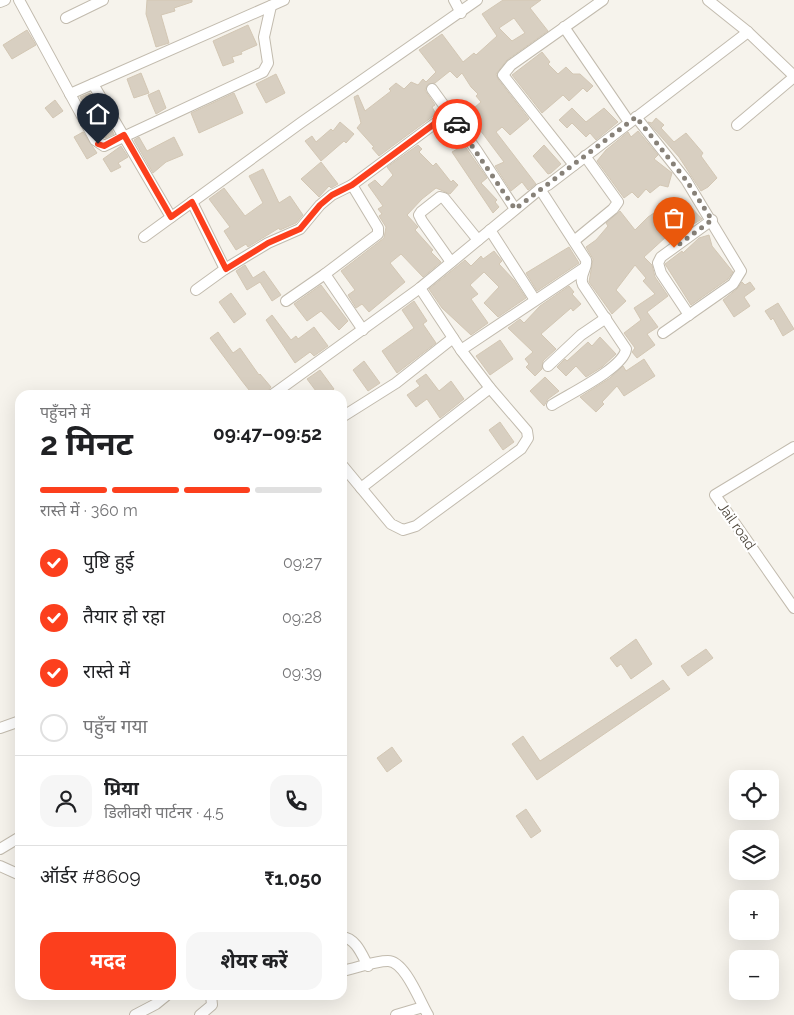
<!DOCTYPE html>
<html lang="hi">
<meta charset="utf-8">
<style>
body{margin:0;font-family:Raleway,"Noto Sans Devanagari",sans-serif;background:#f6f6f6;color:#202124;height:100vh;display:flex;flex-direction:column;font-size:19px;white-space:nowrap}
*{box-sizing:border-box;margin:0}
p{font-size:16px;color:#757577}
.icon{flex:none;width:28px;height:28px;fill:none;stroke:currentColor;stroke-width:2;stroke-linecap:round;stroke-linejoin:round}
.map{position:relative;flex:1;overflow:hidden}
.drawer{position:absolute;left:15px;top:390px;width:332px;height:610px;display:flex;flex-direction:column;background:#fff;border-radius:15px;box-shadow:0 5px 20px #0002}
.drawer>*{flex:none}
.buttons{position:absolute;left:729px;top:770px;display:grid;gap:10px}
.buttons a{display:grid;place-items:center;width:50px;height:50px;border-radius:10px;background:#fff;box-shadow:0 5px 20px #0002;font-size:25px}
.pin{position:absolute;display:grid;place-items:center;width:42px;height:42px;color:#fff;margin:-51px -21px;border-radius:50% 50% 50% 0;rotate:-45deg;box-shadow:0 0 5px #0007}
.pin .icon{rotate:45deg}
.courier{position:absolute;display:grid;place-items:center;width:50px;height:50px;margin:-25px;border:4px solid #fc3f1d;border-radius:50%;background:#fff;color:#222;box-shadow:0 1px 6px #0007}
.overview em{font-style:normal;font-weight:700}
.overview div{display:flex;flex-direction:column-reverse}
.overview{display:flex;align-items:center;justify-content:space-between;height:85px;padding:0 25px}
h1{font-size:32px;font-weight:700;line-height:38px}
.bar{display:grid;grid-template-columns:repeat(4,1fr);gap:8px 5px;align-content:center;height:60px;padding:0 25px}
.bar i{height:6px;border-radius:4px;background:#e0e0e0}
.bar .on{background:#fc3f1d}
.bar p{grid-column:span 4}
.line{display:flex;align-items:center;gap:12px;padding:0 25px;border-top:1px solid #e0e0e0}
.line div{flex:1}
.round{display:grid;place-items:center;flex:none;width:52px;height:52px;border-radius:15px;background:#f6f6f6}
ol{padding:0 25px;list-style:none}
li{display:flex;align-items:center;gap:15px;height:55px}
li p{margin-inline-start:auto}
li .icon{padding:5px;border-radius:50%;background:#fc3f1d;color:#fff;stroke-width:4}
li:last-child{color:#757577}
li i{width:28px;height:28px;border:2px solid #e0e0e0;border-radius:50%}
.cta{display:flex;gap:10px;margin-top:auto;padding:10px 25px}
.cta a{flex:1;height:58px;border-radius:15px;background:#fc3f1d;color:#fff;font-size:20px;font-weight:700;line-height:58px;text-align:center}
.cta a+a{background:#f6f6f6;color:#202124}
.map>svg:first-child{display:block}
.building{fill:#d8cfc1;stroke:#d3c7b4;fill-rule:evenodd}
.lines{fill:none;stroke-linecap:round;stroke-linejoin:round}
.minor-casing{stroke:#c2bbae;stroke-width:12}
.minor{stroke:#fff;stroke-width:10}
.done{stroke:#878178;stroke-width:5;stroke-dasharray:0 9}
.route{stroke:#fc3f1d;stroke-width:6}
.labels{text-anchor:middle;stroke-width:4.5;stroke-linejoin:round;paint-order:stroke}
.street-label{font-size:14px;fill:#4b4439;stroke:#fff}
</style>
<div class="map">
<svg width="794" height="1015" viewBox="0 0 794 1015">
<rect width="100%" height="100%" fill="#f6f3ec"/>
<g class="building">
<path d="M147 0H192V2L174 8 175 11 161 15 169 43 156 47 146 14Z"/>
<path d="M503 0H541L530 8 548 31 507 60 496 74 498 79 529 119 510 135 502 127 496 132 536 184 528 190 522 182 511 191 495 166 504 162 477 126 471 132 462 118 481 102 476 96 478 94 471 87 462 73 457 78 450 71 435 83 428 84 425 90 435 105 432 107 436 114 379 156 372 148 374 147 357 128 361 123 354 97 358 95 365 111 391 91 389 89 396 83 404 89 411 82 418 85 423 79 426 82 436 72 419 50 442 34 463 62 474 53 476 55 497 36 482 14ZM514 18 525 33 512 41 499 28Z"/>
<path d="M248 25 257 45 241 52 242 54 232 57 234 62 223 66 213 41Z"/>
<path d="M27 30 36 45 12 59 3 45Z"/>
<path d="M542 52 550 62 548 64 558 74 566 67 573 74H580L593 86 587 92 583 88 569 101 563 95 542 113 512 75Z"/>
<path d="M141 73 149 93 134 98 127 79Z"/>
<path d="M276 74 285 93 266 103 256 84Z"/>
<path d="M159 90 166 108 156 114 148 95Z"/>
<path d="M90 93 99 108 89 114 80 97Z"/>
<path d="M234 93 243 113 199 133 191 113Z"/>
<path d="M55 100 63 111 53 118 45 108Z"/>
<path d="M572 108 586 122 604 108 618 122 596 140 590 133 586 137 572 123 567 128 559 120Z"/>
<path d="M656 118 664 125 661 128 674 142 686 133 703 153 701 156 717 178 708 187 701 191 679 157 648 122 652 123Z"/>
<path d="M106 120 114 134 105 138 95 126Z"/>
<path d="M340 122 354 134 346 143 344 141 321 161 305 141 312 136 316 142 331 129 333 131Z"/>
<path d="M638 131 658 155 654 159 672 173 668 187 660 185 650 193 646 189 638 198 632 192 624 198 597 161 606 150 628 132 631 137Z"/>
<path d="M83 132 97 153 87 159 74 137Z"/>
<path d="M139 137 147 151 174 137 183 155 166 162 153 173 134 140Z"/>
<path d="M418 145 422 149 419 152 433 166 436 163 451 182 453 180 458 185 450 194 436 188 422 199 407 215 418 227 415 230 433 250 431 252 441 262 423 277 401 254 390 263 405 282 369 312 362 304 356 308 348 295 355 290 341 271 384 238 386 227 379 216 382 214 378 209 383 206 368 185 375 180 382 187 393 175 387 167Z"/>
<path d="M464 145 487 178 481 183 497 200 495 202 499 207 493 213 452 152Z"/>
<path d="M544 145 561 164 551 173 548 174 533 156Z"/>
<path d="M121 146 128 157 118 163 121 167 111 172 103 159Z"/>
<path d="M321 162 338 184 331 188 329 186 319 197 301 179Z"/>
<path d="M263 169 279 203 290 196 303 215 296 223 280 230 279 228 248 247 246 244 236 250 224 231 230 227 209 199 224 188 245 216 263 203 249 176Z"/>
<path d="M686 202 702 219 670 238 667 236 644 257 652 265 655 277 668 296 647 312 658 327 647 334 655 345 637 358 632 352 635 348 624 333 641 320 634 308 655 294 643 281 646 278 635 265 616 290 626 301 612 314 589 282 593 259 586 247 596 240 608 226 606 223 620 211 635 230 648 217 660 209 666 216 679 209Z"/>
<path d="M709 235 712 246 733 272 728 279 691 305 665 264 682 251 683 253 699 238Z"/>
<path d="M569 247 579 263 537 291 526 273Z"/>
<path d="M494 251 502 261 499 264 514 280 526 298 498 317 484 303 499 287 484 272 470 285 478 294 471 299 488 323 471 335 442 308 429 289 465 260 471 266 481 256 483 259Z"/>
<path d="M245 265 253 278 264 271 281 295 272 301 260 282 247 290 236 271Z"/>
<path d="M742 282 745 285 750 282 755 289 744 297 750 306 734 317 723 300 737 289Z"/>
<path d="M321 285 348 321 339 330 321 311 307 321 294 304Z"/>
<path d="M569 286 574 292 572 294 581 304 573 311 571 308 541 334 556 349 543 361 542 369 535 376 526 367 529 364 525 359 533 352 508 328 520 319 524 323 540 306Z"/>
<path d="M231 293 246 314 234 323 219 302Z"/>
<path d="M414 301 427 321 423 324 436 343 397 373 382 351 414 328 402 310Z"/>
<path d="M778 303 794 329 783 336 773 318 771 320 765 311Z"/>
<path d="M272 315 291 340 296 336 298 339 314 327 328 346 314 356 310 352 295 363 266 320Z"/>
<path d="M218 332 233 353 240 348 259 375 260 374 271 387 265 395H253L242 381 210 338Z"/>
<path d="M600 337 616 354 602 367 586 377 576 366 566 376 557 367 565 359 567 361 588 342 592 346Z"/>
<path d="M500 340 513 359 490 375 476 356Z"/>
<path d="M644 359 655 376 624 396 617 386 602 402 604 404 596 412 580 397 610 378 623 366 626 371Z"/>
<path d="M364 361 380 383 368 391 353 370Z"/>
<path d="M320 370 334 389 326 395H319L307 379Z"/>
<path d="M426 374 439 391 451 381 464 399 440 418 427 399 416 407 407 395 420 386 416 381Z"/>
<path d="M545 377 559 391 548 399 544 406 530 391Z"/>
<path d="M500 422 514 442 503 450 489 430Z"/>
<path d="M636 639 652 664 631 679 621 664 617 667 610 658Z"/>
<path d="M706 649 713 658 688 676 681 666Z"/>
<path d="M663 680 670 689 537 780 512 744 523 736 540 761Z"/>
<path d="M392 747 402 761 387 772 377 758Z"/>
<path d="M526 809 541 831 531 838 516 816Z"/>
</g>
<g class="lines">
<defs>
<g id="minor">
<path d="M19 0 95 140 104 146 263 72 268 63 264 37 271 6"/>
<path d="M454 0 461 13"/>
<path d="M708 0 748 32 794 76"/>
<path d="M0 2 5 0"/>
<path d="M66 18 103 0"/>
<path d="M564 27 629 122"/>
<path d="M93 84 171 217"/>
<path d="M432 89 477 151 515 209"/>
<path d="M70 94 284 0"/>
<path d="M636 117 686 180 741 271 733 284 663 333"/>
<path d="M86 123 109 111"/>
<path d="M737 125 794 77"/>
<path d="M574 165 503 75 511 65 603 0"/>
<path d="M352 185 378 228V234L325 274 363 330"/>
<path d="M540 189 586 260C588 269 578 275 583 285L626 349C624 368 569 394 552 405"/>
<path d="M192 202 225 269"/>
<path d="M490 230 535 300"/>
<path d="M144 237 302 122 477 0"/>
<path d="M574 241 613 209 618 202 585 156"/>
<path d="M451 262 422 221 419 215 421 212 440 197 444 198 478 240"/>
<path d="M196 290 225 269 268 243 300 229 320 205 332 195 352 185 449 113"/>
<path d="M286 301 325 274"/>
<path d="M689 315 661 273 658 263 661 257 712 220"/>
<path d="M461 350 584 268"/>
<path d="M548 366 581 335 606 318"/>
<path d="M272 395 420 288 540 189 548 185 748 32"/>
<path d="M342 417 396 383 453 338"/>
<path d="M794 447 715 495 794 608"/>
<path d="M342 465 391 524 403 530 416 526 521 449 528 438 527 431 490 388 461 350 420 288"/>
<path d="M361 488 490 388"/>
<path d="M0 728 20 721"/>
<path d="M0 849 20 837"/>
<path d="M0 866 20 875"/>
<path d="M342 937C356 938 362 955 368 966"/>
<path d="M342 971C357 968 374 961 388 961 405 961 420 1002 428 1015"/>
<path d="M135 1015 156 1004 167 995"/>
<path d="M200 1015 212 1005 211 995"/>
<path d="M396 1015 423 1007"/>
</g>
</defs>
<use href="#minor" class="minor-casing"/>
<use href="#minor" class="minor"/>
</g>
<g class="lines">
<path class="done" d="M457 124 515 209 636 117 686 180 712 220 674 248"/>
<path class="route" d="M98 144 104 146 124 135 171 217 192 202 226 269 268 243 300 229 320 205 332 195 352 185 449 113 457 124"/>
</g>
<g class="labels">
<g class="street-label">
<text transform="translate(737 526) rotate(55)" y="5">Jail road</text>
</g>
</g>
</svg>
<div class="buttons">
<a><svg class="icon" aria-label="locate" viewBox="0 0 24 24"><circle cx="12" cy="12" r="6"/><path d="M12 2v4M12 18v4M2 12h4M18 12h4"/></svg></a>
<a><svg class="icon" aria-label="layers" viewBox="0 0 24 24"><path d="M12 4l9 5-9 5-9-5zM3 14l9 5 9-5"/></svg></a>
<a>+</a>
<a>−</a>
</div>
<div class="pin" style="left:674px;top:248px;background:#ea580c"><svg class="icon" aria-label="bag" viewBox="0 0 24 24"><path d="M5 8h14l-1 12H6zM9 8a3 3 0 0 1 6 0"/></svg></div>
<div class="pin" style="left:98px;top:144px;background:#1f2937"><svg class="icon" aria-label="home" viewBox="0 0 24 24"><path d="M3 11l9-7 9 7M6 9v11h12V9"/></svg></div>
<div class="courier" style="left:457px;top:124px"><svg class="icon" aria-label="car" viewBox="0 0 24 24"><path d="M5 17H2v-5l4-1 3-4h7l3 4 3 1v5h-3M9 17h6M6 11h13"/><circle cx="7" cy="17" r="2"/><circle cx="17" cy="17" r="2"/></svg></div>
<section class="drawer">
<div class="overview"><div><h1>2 मिनट</h1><p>पहुँचने में</p></div><em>09:47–09:52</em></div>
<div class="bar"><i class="on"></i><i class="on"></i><i class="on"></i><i></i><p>रास्ते में · 360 m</p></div>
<ol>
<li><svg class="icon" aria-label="check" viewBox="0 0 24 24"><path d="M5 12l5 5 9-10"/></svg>पुष्टि हुई<p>09:27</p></li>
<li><svg class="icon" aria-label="check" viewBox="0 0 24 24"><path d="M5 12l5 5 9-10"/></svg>तैयार हो रहा<p>09:28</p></li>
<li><svg class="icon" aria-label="check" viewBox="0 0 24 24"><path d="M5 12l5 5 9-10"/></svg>रास्ते में<p>09:39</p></li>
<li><i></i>पहुँच गया</li>
</ol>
<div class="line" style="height:90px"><a class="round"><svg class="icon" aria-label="person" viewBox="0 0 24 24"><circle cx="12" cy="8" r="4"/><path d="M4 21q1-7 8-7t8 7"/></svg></a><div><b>प्रिया</b><p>डिलीवरी पार्टनर · 4.5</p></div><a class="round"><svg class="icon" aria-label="phone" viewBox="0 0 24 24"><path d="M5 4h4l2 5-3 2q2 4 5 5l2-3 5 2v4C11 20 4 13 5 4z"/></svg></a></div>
<div class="line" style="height:65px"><div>ऑर्डर #8609</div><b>₹1,050</b></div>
<div class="cta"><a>मदद</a><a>शेयर करें</a></div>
</section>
</div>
